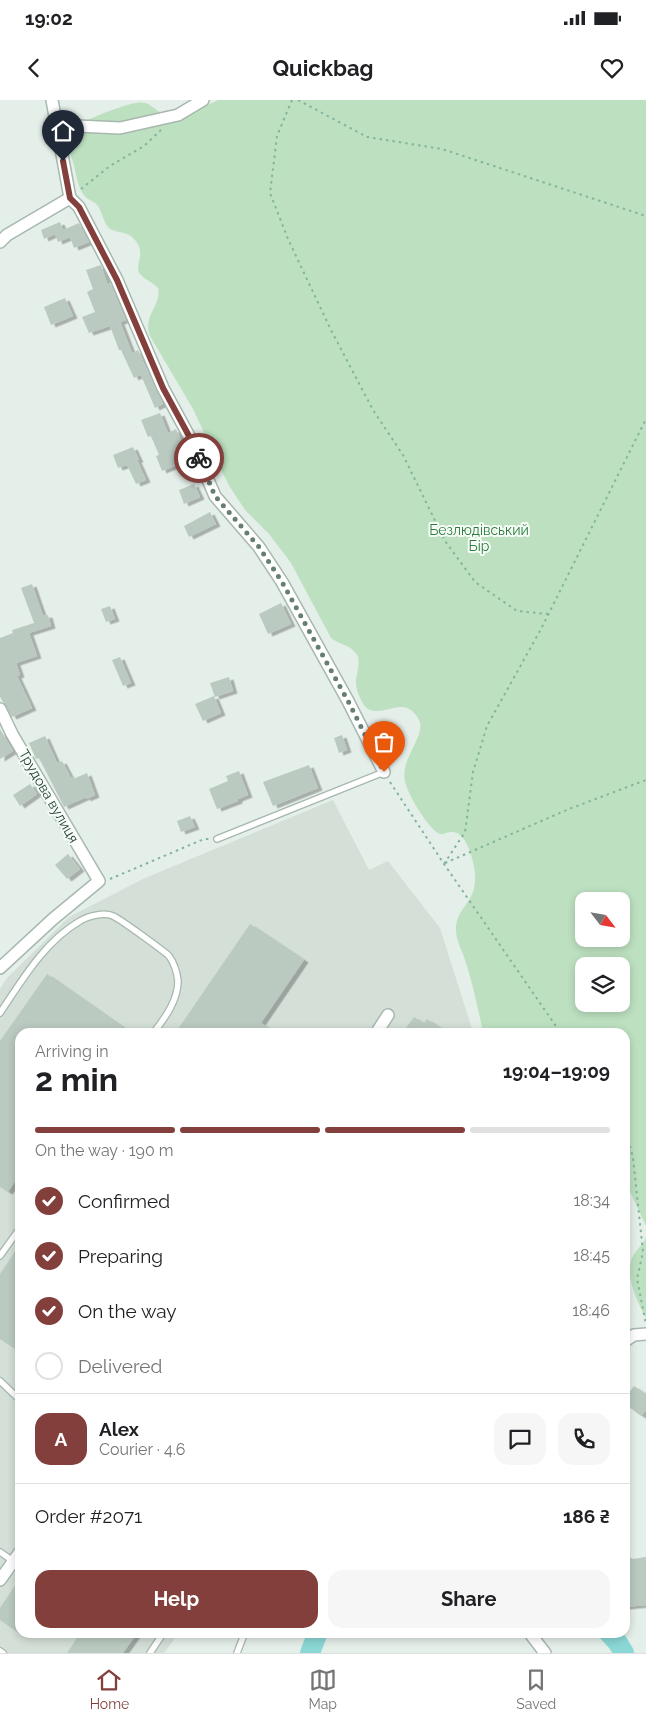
<!DOCTYPE html>
<meta charset="utf-8">
<style>
body{margin:0;font-family:Raleway,sans-serif;background:#f6f6f6;color:#202124;height:100vh;display:flex;flex-direction:column;font-size:19px;white-space:nowrap}
*{box-sizing:border-box;margin:0}
p{font-size:16px;color:#757577}
.icon{flex:none;width:28px;height:28px;fill:none;stroke:currentColor;stroke-width:2;stroke-linecap:round;stroke-linejoin:round}
.map{position:relative;flex:1;overflow:hidden}
.panel{position:absolute;left:15px;top:928px;width:615px;height:610px;display:flex;flex-direction:column;background:#fff;border-radius:15px;box-shadow:0 2px 8px #0003}
.panel>*{flex:none}
.needle{width:32px;rotate:121deg}
.fabs{position:absolute;left:575px;top:792px;display:grid;gap:10px}
.fabs a{display:grid;place-items:center;width:55px;height:55px;border-radius:10px;background:#fff;box-shadow:0 2px 8px #0003;font-size:25px}
.pin{position:absolute;display:grid;place-items:center;width:42px;height:42px;color:#fff;margin:-51px -21px;border-radius:50% 50% 50% 0;rotate:-45deg;box-shadow:0 0 5px #0007}
.pin .icon{rotate:45deg}
.courier{position:absolute;display:grid;place-items:center;width:50px;height:50px;margin:-25px;border:4px solid #833f3b;border-radius:50%;background:#fff;color:#222;box-shadow:0 1px 6px #0007}
.overview em{font-style:normal;font-weight:700}
.overview div{display:flex;flex-direction:column-reverse}
.overview{display:flex;align-items:center;justify-content:space-between;height:85px;padding:0 20px}
h1{font-size:32px;font-weight:700;line-height:38px}
.bar{display:grid;grid-template-columns:repeat(4,1fr);gap:8px 5px;align-content:center;height:60px;padding:0 20px}
.bar i{height:6px;border-radius:4px;background:#e0e0e0}
.bar .on{background:#833f3b}
.bar p{grid-column:span 4}
.line{display:flex;align-items:center;gap:12px;padding:0 20px;border-top:1px solid #e0e0e0}
.line div{flex:1}
.round{display:grid;place-items:center;flex:none;width:52px;height:52px;border-radius:15px;background:#f6f6f6}
ol{padding:0 20px;list-style:none}
li{display:flex;align-items:center;gap:15px;height:55px}
li p{margin-inline-start:auto}
li .icon{padding:5px;border-radius:50%;background:#833f3b;color:#fff;stroke-width:4}
li:last-child{color:#757577}
li i{width:28px;height:28px;border:2px solid #e0e0e0;border-radius:50%}
.primary-button{display:flex;gap:10px;margin-top:auto;padding:10px 20px}
.primary-button a{flex:1;height:58px;border-radius:15px;background:#833f3b;color:#fff;font-size:20px;font-weight:700;line-height:58px;text-align:center}
.primary-button a+a{background:#f6f6f6;color:#202124}
.status{display:flex;justify-content:space-between;align-items:center;height:35px;padding:0 25px;background:#fff;direction:ltr}
.status svg{height:14px;fill:currentColor}
header{display:flex;justify-content:space-between;align-items:center;height:65px;padding:0 20px;background:#fff;font-size:22px;font-weight:700}
.menu{display:flex;justify-content:space-around;align-items:center;height:70px;border-top:1px solid #e0e0e0;background:#fff;font-size:14px;color:#757577}
.menu a{display:grid;justify-items:center;gap:2px}
.menu .on{color:#833f3b}
.map>svg:first-child{display:block}
.built{fill:#d3dfd7}
.green{fill:#bde1c0;fill-rule:evenodd}
.lines{fill:none;stroke-linecap:round;stroke-linejoin:round}
.river{stroke:#8ad7d6;stroke-width:20}
.building{fill:#bacac1;filter:url(#shadow)}
.lane-casing{stroke:#a7b8af;stroke-width:8}
.street-casing{stroke:#a7b8af;stroke-width:14}
.path{stroke:#83b59d;stroke-width:2;stroke-dasharray:2.5 4;stroke-linecap:butt}
.lane{stroke:#fff;stroke-width:5.5}
.street{stroke:#fff;stroke-width:11}
.done{stroke:#667f73;stroke-width:5;stroke-dasharray:0 9}
.route{stroke:#833f3b;stroke-width:6}
.labels{text-anchor:middle;stroke-width:4;stroke-linejoin:round;paint-order:stroke}
.park-label{font-size:14px;fill:#297d3b;stroke:#f6fbf7}
.street-label{font-size:14px;fill:#224334;stroke:#f6fbf7}
</style>
<div class="status"><b>19:02</b><svg viewBox="0 0 49 12"><path d="M0 12V9h3v3zM5 12V6h3v6zM10 12V3h3v9zM15 12V0h3v12zM26 1h20v11H26zM47 4h2v5h-2z"/></svg></div>
<header><svg class="icon" aria-label="back" viewBox="0 0 24 24"><path d="M15 5l-7 7 7 7"/></svg>Quickbag<svg class="icon" aria-label="heart" viewBox="0 0 24 24"><path d="M12 20l-8-8c-3-5 5-10 8-4 3-6 11-1 8 4z"/></svg></header>
<div class="map">
<svg width="646" height="1553" viewBox="0 0 646 1553">
<defs>
<filter id="shadow"><feDropShadow dx="4.5" dy="2.5" stdDeviation="0" flood-color="#0004"/></filter>
</defs>
<rect width="100%" height="100%" fill="#e5efe9"/>
<path class="built" d="M333 700 369 770 388 761 440 828 473 932H20V1532L179 1533 164 1553H0V889L7 878 69 817 145 778Z"/>
<g class="green">
<path d="M218 0H646V1126L625 1081V932H483C478 909 473 885 466 863 463 852 456 841 456 830 455 818 463 809 469 800 479 784 475 765 469 749 466 741 460 731 451 732 447 732 444 735 440 734 429 730 409 696 406 685 397 660 427 637 419 620 405 593 385 618 368 609 365 607 363 604 361 600 350 578 361 575 358 556 349 543 341 546 331 538L291 463 269 434 245 410 228 384 193 309 150 236C142 215 162 206 158 188 153 182 145 180 140 174 133 164 148 154 134 139 127 130 114 134 108 127 103 121 102 112 98 106 94 101 87 100 83 94 78 86 76 75 74 65 71 56 66 42 71 32 78 21 123 5 136 3 150 1 150 7 160 12 174 17 206 7 218 0ZM584 801H621V839H584ZM584 866H621V904H584Z"/>
<path d="M646 1138V1218C638 1203 626 1179 631 1161 633 1152 642 1146 646 1138Z"/>
</g>
<g class="lines">
<g class="river">
<path d="M608 1532 618 1543 624 1553"/>
<path d="M310 1553 318 1532"/>
</g>
</g>
<g class="building">
<path d="M60 122 63 130 79 123 89 142 74 148 70 137 58 142 55 134 44 139 41 130Z"/>
<path d="M101 165 107 183H110L126 220 120 222 132 253 138 250 163 304 155 308 140 273V275L134 278 121 250H119L110 226 89 233 82 217 95 212 87 192 93 189 86 170Z"/>
<path d="M65 198 73 216 51 225 44 207Z"/>
<path d="M160 313 168 333 176 329 181 340 178 342 186 361 162 371 156 356 159 355 151 336 148 337 141 320Z"/>
<path d="M133 347 139 360H137L146 380 136 384 127 365 118 368 113 355Z"/>
<path d="M194 384 200 397 184 404 179 390Z"/>
<path d="M210 412 216 424 189 437 184 426Z"/>
<path d="M32 484 43 516 48 515 51 526 29 533 37 556 16 563 20 575 17 576 32 608 12 617 0 597V538L13 533 12 530 34 523 21 488Z"/>
<path d="M281 503 291 524 268 534 259 514Z"/>
<path d="M110 506 115 519 106 522 101 509Z"/>
<path d="M120 557 131 583 123 586 112 560Z"/>
<path d="M229 577 233 591 215 597 210 583Z"/>
<path d="M214 596 221 613 203 621 195 604Z"/>
<path d="M0 629 13 651 0 659Z"/>
<path d="M342 635 347 650 339 653 334 638Z"/>
<path d="M45 636 57 663 62 661 71 678 73 677V679L87 673 95 695 86 699V697L64 707 39 658 36 659 29 643Z"/>
<path d="M309 665 318 688 273 706 263 682Z"/>
<path d="M239 671 248 695 238 699V701L217 709 209 689 228 681 226 676Z"/>
<path d="M30 684 37 694 20 706 13 695Z"/>
<path d="M190 716 195 727 181 732 177 721Z"/>
<path d="M68 754 80 769 67 779 55 765Z"/>
<path d="M250 824 304 860 261 923 276 932H176Z"/>
<path d="M47 874 130 932H20V1074L8 1092 0 1087V941Z"/>
<path d="M414 917 424 923 427 919 447 932H403Z"/>
<path d="M20 1144V1252L0 1239V1174Z"/>
<path d="M634 1286 646 1294V1310L641 1316 625 1304V1298Z"/>
<path d="M625 1455 632 1459 646 1457V1505L625 1507Z"/>
<path d="M20 1478V1534L0 1520V1508Z"/>
<path d="M81 1532H138L123 1553H67Z"/>
</g>
<g class="lines">
<defs>
<g id="lane">
<path d="M217 739 384 672"/>
<path d="M0 913C22 880 45 841 80 821 88 816 104 812 113 816 120 819 164 851 169 856 174 863 177 872 178 881 178 900 165 918 154 932"/>
<path d="M0 1156 20 1128"/>
<path d="M0 1281 20 1300"/>
<path d="M0 1452 13 1461"/>
<path d="M0 1551 3 1553"/>
<path d="M150 1553 164 1532"/>
<path d="M237 1553 245 1532"/>
</g>
<g id="street">
<path d="M52 0 70 98 79 107 117 180 163 288 189 336 215 396 259 447 282 482 348 601 384 672"/>
<path d="M56 25 120 28 178 15 203 0"/>
<path d="M0 142 7 135 70 98"/>
<path d="M0 609 12 634 99 781 53 819 0 868"/>
<path d="M377 932 388 915"/>
<path d="M625 1241 634 1235 646 1234"/>
<path d="M0 1480 20 1452"/>
<path d="M529 1532 545 1553"/>
</g>
</defs>
<use href="#lane" class="lane-casing"/>
<use href="#street" class="street-casing"/>
<g class="path">
<path d="M292 0 277 36 270 93 288 139 331 230 373 310 403 355 445 441 475 482 517 511 548 514"/>
<path d="M298 0 367 37 442 49 646 116"/>
<path d="M81 89 110 66 144 46 161 30"/>
<path d="M390 682 444 764 560 932"/>
<path d="M445 763 569 709 646 680"/>
<path d="M444 764 465 732 473 672 487 626 541 529 646 319"/>
<path d="M110 779 204 739H210"/>
<path d="M625 1027 633 1058 643 1152 637 1179 646 1224"/>
</g>
<use href="#lane" class="lane"/>
<use href="#street" class="street"/>
</g>
<g class="lines">
<path class="done" d="M199 358 215 396 259 447 282 482 348 601 384 672"/>
<path class="route" d="M63 61 70 98 79 107 117 180 163 288 189 336 199 358"/>
</g>
<g class="labels">
<g class="park-label">
<text x="479" y="435">Безлюдівський<tspan x="479" dy="16">Бір</tspan></text>
</g>
<g class="street-label">
<text transform="translate(49 696) rotate(60)" y="5">Трудова вулиця</text>
</g>
</g>
</svg>
<div class="fabs">
<a><svg class="needle" viewBox="-14 -14 28 28"><path d="M0-13l5 13h-10z" fill="#e53935"/><path d="M0 13l5-13h-10z" fill="#757577"/></svg></a>
<a><svg class="icon" aria-label="layers" viewBox="0 0 24 24"><path d="M12 4l9 5-9 5-9-5zM3 14l9 5 9-5"/></svg></a>
</div>
<div class="pin" style="left:384px;top:672px;background:#ea580c"><svg class="icon" aria-label="bag" viewBox="0 0 24 24"><path d="M5 8h14l-1 12H6zM9 8a3 3 0 0 1 6 0"/></svg></div>
<div class="pin" style="left:63px;top:61px;background:#1f2937"><svg class="icon" aria-label="home" viewBox="0 0 24 24"><path d="M3 11l9-7 9 7M6 9v11h12V9"/></svg></div>
<div class="courier" style="left:199px;top:358px"><svg class="icon" aria-label="bike" viewBox="0 0 24 24"><circle cx="6" cy="16" r="4"/><circle cx="18" cy="16" r="4"/><path d="M6 16l4-8h5l3 8M10 8l3 8H6M13 5h3"/></svg></div>
<section class="panel">
<div class="overview"><div><h1>2 min</h1><p>Arriving in</p></div><em>19:04–19:09</em></div>
<div class="bar"><i class="on"></i><i class="on"></i><i class="on"></i><i></i><p>On the way · 190 m</p></div>
<ol>
<li><svg class="icon" aria-label="check" viewBox="0 0 24 24"><path d="M5 12l5 5 9-10"/></svg>Confirmed<p>18:34</p></li>
<li><svg class="icon" aria-label="check" viewBox="0 0 24 24"><path d="M5 12l5 5 9-10"/></svg>Preparing<p>18:45</p></li>
<li><svg class="icon" aria-label="check" viewBox="0 0 24 24"><path d="M5 12l5 5 9-10"/></svg>On the way<p>18:46</p></li>
<li><i></i>Delivered</li>
</ol>
<div class="line" style="height:90px"><b class="round" style="background:#833f3b;color:#fff">A</b><div><b>Alex</b><p>Courier · 4.6</p></div><a class="round"><svg class="icon" aria-label="chat" viewBox="0 0 24 24"><path d="M4 5h16v11H9l-5 4z"/></svg></a><a class="round"><svg class="icon" aria-label="phone" viewBox="0 0 24 24"><path d="M5 4h4l2 5-3 2q2 4 5 5l2-3 5 2v4C11 20 4 13 5 4z"/></svg></a></div>
<div class="line" style="height:65px"><div>Order #2071</div><b>186 ₴</b></div>
<div class="primary-button"><a>Help</a><a>Share</a></div>
</section>
</div>
<nav class="menu">
<a class="on"><svg class="icon" aria-label="home" viewBox="0 0 24 24"><path d="M3 11l9-7 9 7M6 9v11h12V9"/></svg>Home</a>
<a><svg class="icon" aria-label="map" viewBox="0 0 24 24"><path d="M3 6l6-2 6 2 6-2v14l-6 2-6-2-6 2zM9 4v14M15 6v14"/></svg>Map</a>
<a><svg class="icon" aria-label="saved" viewBox="0 0 24 24"><path d="M7 4h10v16l-5-4-5 4z"/></svg>Saved</a>
</nav>
